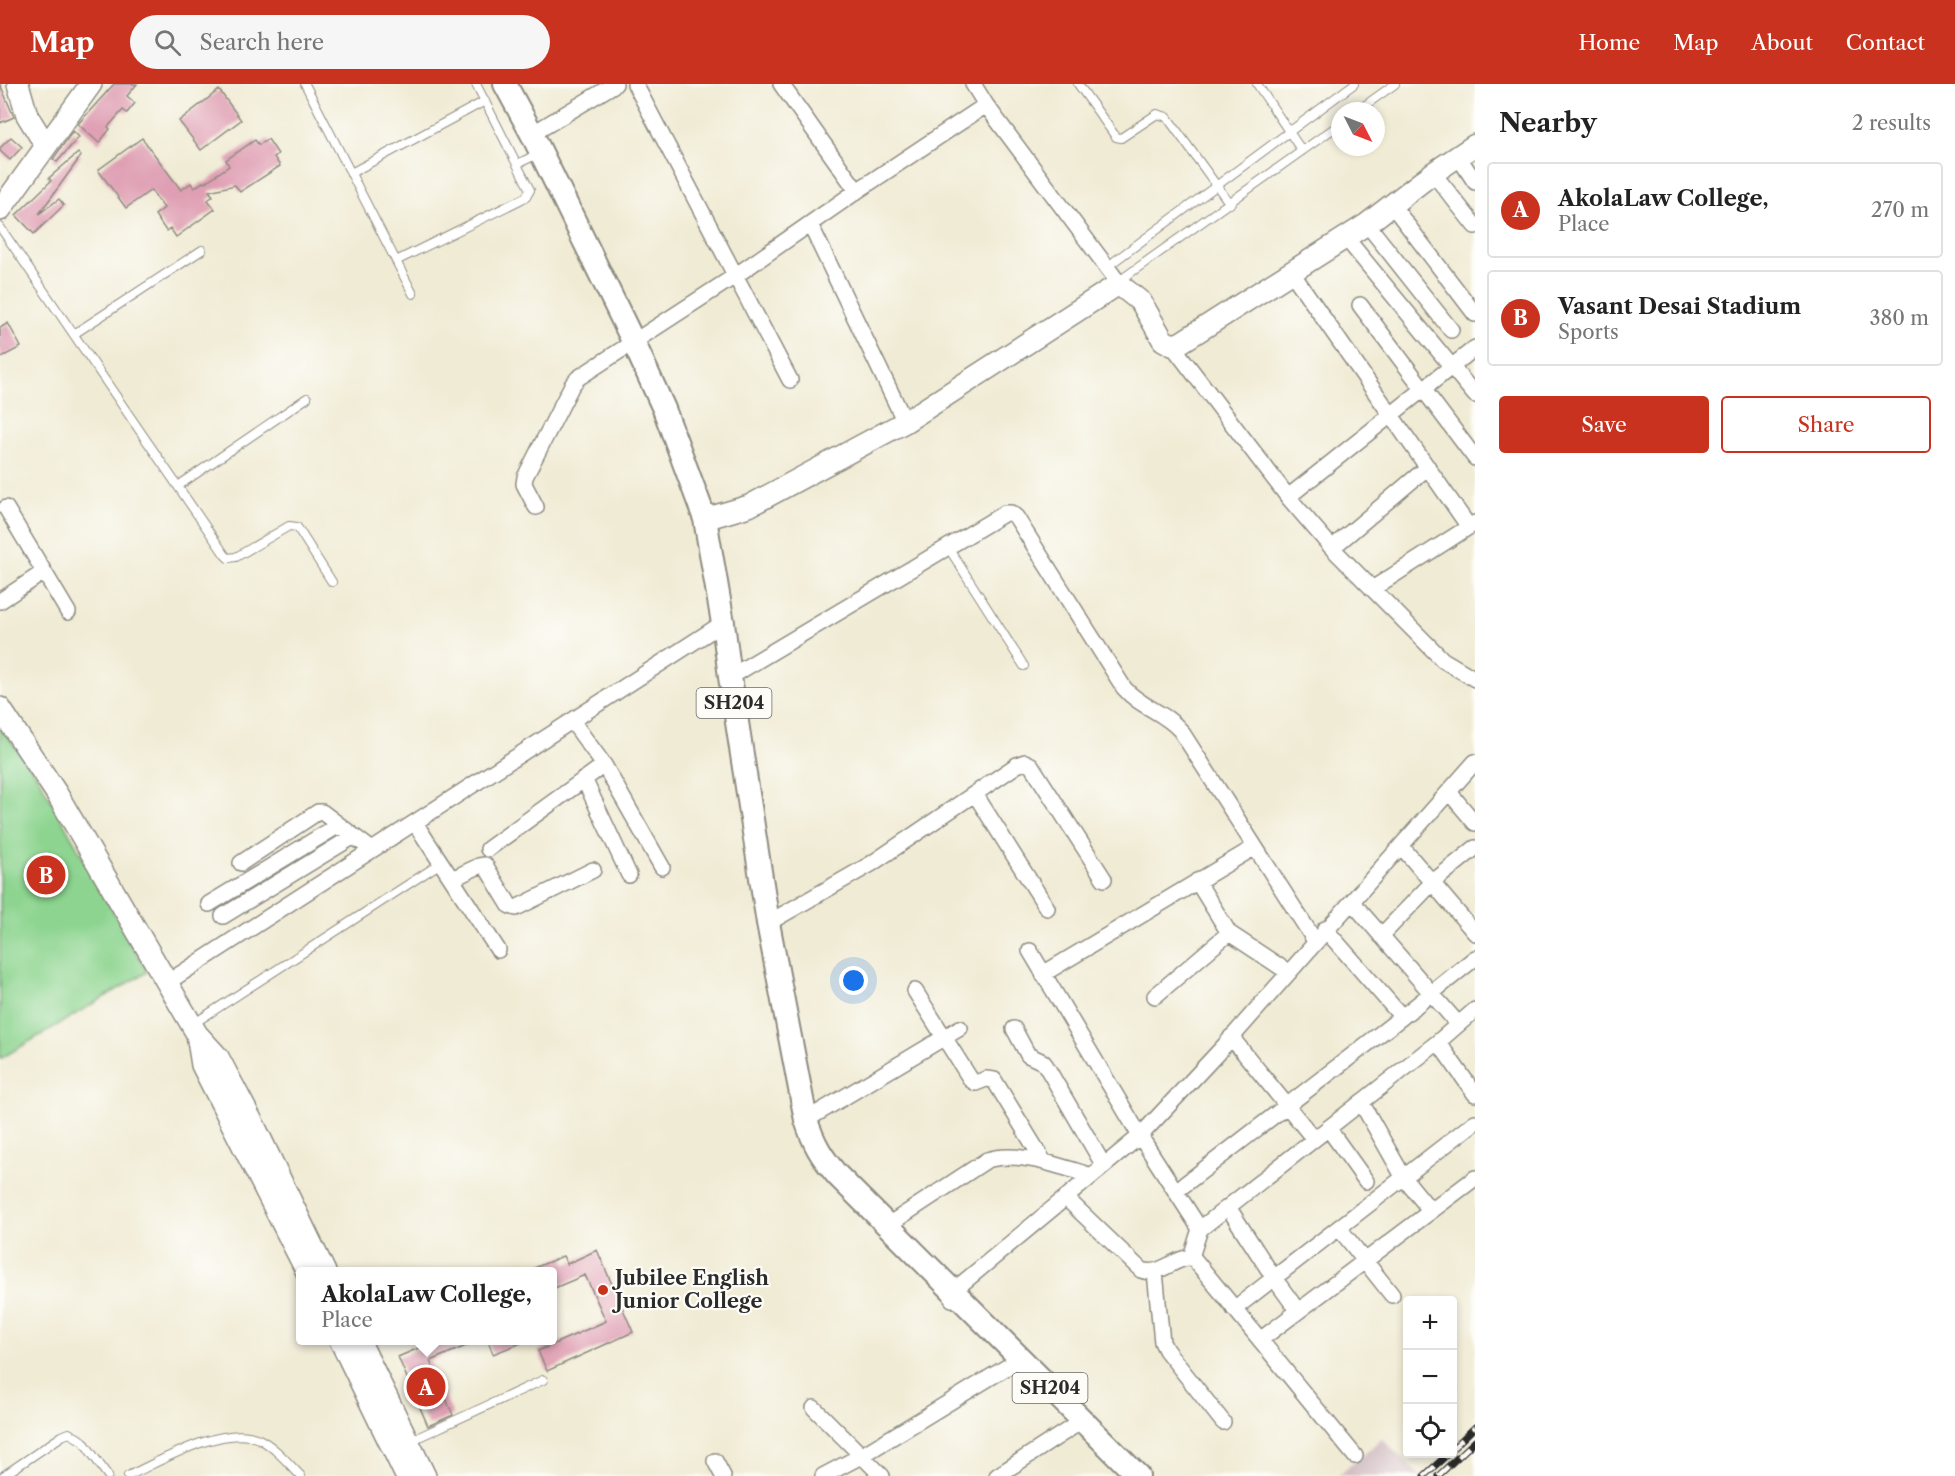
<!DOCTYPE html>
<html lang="en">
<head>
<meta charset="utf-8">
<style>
	body { margin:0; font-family:"Libre Caslon Text",serif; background:#f6f6f6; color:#222 }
	.controls { position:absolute; right:18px; bottom:18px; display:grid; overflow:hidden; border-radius:6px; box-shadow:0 3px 9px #0003 }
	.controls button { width:54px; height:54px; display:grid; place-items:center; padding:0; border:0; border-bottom:2px solid #e0e0e0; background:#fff; color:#222; font:30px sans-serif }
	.compass { position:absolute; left:1331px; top:18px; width:54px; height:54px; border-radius:50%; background:#fff; box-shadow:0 3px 9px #0003; rotate:132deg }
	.you { position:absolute; left:854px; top:897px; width:21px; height:21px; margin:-15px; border:4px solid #fff; border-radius:50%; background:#1a73e8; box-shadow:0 0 0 9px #1a73e833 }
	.badge { display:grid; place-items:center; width:39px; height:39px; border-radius:50%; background:#c8321e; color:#fff; font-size:20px; font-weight:700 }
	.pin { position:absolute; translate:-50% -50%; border:3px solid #fff; box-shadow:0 2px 6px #0006 }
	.popup { position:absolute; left:296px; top:1183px; width:261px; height:78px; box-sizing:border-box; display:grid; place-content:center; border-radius:6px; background:#fff; filter:drop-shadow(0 2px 4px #0005); font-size:20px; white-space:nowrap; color:#767676 }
	.popup b { font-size:22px; color:#222 }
	.popup::after { content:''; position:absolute; left:50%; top:100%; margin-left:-12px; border:12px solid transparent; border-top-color:#fff }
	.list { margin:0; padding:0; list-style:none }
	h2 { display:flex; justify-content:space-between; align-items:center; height:78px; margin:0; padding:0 24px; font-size:26px }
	h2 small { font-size:20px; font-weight:400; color:#767676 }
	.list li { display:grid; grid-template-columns:39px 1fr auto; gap:18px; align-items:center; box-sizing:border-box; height:96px; margin:0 12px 12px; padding:0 12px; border:2px solid #e0e0e0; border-radius:6px }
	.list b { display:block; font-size:22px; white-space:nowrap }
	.list p { margin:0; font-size:20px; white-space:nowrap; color:#767676 }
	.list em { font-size:20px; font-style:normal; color:#767676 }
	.actions { display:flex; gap:12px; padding:18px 24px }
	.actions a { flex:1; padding:14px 0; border:2px solid #c8321e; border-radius:6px; text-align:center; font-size:21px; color:#c8321e }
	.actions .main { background:#c8321e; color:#fff }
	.icon { flex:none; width:33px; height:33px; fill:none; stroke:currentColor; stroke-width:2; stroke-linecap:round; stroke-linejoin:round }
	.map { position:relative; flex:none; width:1475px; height:1392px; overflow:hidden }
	header { display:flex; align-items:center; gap:36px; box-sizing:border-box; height:84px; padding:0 30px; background:#c8321e; color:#fff }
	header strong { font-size:28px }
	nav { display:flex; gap:33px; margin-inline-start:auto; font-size:21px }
	.search { width:420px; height:54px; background:#f6f6f6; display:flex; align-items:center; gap:15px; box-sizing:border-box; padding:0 21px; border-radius:33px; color:#767676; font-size:22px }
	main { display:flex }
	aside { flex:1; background:#fff }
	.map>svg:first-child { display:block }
</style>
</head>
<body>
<header>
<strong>Map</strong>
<div class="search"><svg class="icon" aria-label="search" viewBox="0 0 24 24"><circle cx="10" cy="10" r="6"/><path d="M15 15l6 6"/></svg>Search here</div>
<nav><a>Home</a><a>Map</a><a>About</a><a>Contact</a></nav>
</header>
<main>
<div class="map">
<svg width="1475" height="1392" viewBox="0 0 1475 1392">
	<rect width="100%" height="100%" fill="#fdfcf7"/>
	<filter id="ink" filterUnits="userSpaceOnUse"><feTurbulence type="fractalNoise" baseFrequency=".0167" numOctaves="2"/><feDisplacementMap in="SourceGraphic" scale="12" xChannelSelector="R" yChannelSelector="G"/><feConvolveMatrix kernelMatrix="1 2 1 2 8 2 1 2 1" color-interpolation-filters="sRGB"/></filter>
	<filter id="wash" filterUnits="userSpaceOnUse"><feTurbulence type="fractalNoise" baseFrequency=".008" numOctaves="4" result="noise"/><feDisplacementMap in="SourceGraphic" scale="24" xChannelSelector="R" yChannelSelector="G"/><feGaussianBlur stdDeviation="1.35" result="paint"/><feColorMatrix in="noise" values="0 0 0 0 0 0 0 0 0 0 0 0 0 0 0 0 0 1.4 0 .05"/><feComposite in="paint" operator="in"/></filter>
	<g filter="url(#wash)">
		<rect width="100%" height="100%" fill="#f0ebd4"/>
		<path fill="#d2bec3" d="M1382,1355l38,37h-82z"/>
		<path fill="#8cd48f" stroke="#5c805d" stroke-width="1.5" d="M0,642l38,51 109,195 -147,87z"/>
		<g id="blocks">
			<path fill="#df9eb3" d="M0,0l14,33 -14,6z
				M114,0h23l-10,12 8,7 -8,10 -4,-3 -15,17 2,2 -11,14 -21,-19z
				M219,6l22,30 -40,30 -22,-29z
				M73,47l6,6 -22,25 -4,-3z
				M11,53l11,10 -12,13 -10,-9v-3z
				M142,54l39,52 10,-7 3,5 9,-6 1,1 25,-17 -3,-6 29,-20 4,5 9,-6 10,15 -4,3 6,9 -40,26 -5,-7 -26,6 4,5 -5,4 7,9 -39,28 -6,-9 -4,3 -11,-16 9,-7 -13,-18 -25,18 -28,-38z
				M78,69l3,3 -42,58 20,-15 5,6 -30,29 -18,-19 35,-34 -2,-3z
				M8,239l13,24 -21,11v-30z
				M597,1166l36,82 -86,39 -9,-20 68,-30 -21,-46 -33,14v-17l-25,-1 36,-15 4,8z
				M435,1257h43l-48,20 23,54 -25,11 -30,-69z
				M488,1257h38l-33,13z"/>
		</g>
	</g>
	<g filter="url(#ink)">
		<use href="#blocks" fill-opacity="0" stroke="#8e8b80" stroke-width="1.5"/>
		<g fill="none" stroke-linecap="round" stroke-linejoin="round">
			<g stroke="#8e8b80" stroke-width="10">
				<path id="lane" d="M305,0l108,210
					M1078,0l38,53 5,1 36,-24 10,3 63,87
					M1257,0l45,67
					M1357,27l38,-27
					M517,80l23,-11
					M351,89l134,-72
					M0,143l225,328 3,3 8,-1 53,-31 8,1 2,3 33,52
					M396,177l130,-64 4,-7 -54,-106
					M1108,182l246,-182
					M1119,197l221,-157
					M74,250l128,-84
					M178,402l129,-88
					M948,463l76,119
					M193,940l248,-161
					M408,1358l135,-62
					M3,1392l59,-40 7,-3 14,8 25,35
					M128,1392c33,-15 96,-53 131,-37 16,8 29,24 42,37"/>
			</g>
			<g stroke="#8e8b80" stroke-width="18">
				<path id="street" d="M635,0l155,296
					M781,0l76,107 129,-86
					M973,0l13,21 135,181
					M532,50l83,-50
					M1458,72l17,26
					M1433,89l42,53
					M1392,121l83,109
					M810,140l95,198
					M1367,140l84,106
					M1346,154l129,157
					M1292,189l177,254
					M1360,221l115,153
					M1172,261l116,152 44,51 111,112 32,19
					M1288,413l187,-149
					M536,423l-12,-23 1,-7 47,-92 6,-7 157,-102 122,-85
					M6,424l62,104
					M1332,464l96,-81
					M1372,505l103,-66
					M0,517l44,-29
					M730,593l275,-164h6l5,4 108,171c16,19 41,24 57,43l134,210
					M572,637l32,44 58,102
					M584,695l45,96
					M1449,708l26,31
					M975,710l72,114
					M415,739l83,127
					M1401,762l74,87
					M488,765l116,-84
					M241,779l77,-51h4l50,38
					M452,795l27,-13 6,-1 25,41 6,2 77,-38
					M1197,797l32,52 59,39
					M1352,818l106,122
					M209,820l130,-79
					M223,832l131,-80
					M768,839l103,-59 146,-99 8,-3 6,3 73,114
					M1325,845l77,88
					M1381,852l52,-54 42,-34
					M1030,867l110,185 60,93 238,-187 37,-32
					M1043,890l212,-127
					M168,898l555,-359
					M915,907l56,89 5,3 10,-4 8,1 50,82
					M1155,912l74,-63
					M1014,945l14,26 15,7 3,4 58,100
					M1231,953l83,102
					M1438,958l37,52
					M1361,1018l43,76 27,33
					M806,1036l154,-92
					M1328,1044l38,53
					M1176,1107l226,-174 73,-59
					M1066,1114l75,72c21,8 36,-17 53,-11l161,197
					M1228,1123l46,71 24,33
					M888,1141l99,-65c31,-10 75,7 105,16
					M1339,1144l53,67
					M1191,1173l9,-28
					M1155,1188l7,70 4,8 57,72
					M952,1215l1,-8 187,-155 85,-91 250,-283
					M1234,1225l241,-187
					M1260,1256l215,-162
					M814,1324l68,68
					M715,1377l8,15
					M823,1392l38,-20 151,-92
					M997,1392l77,-50"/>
			</g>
			<g stroke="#8e8b80" stroke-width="24">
				<path id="secondary" d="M18,0l9,31 19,31
					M0,126l91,-126
					M705,435l44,-13 156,-84 209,-135 7,-1 20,16 22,38 9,5 8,-2 187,-119 66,-51 42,-28
					M0,624l57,86 140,240 21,23 37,70 70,145
					M197,950l5,31 105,207
					M340,1256l66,136
					M359,1256l66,136"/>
			</g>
			<g stroke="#8e8b80" stroke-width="26">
				<path id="primary" d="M505,0l27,50 102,209 30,66 41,110 18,104 7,54 38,246 38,197c8,24 15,36 31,55l301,301"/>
			</g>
			<use href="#lane" stroke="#fff" stroke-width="8"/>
			<use href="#street" stroke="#fff" stroke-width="15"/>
			<use href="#secondary" stroke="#fff" stroke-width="21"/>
			<use href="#primary" stroke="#fff" stroke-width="22"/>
			<g stroke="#2b2b2b" stroke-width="7">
				<path id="rail" d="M1452,1365l23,-22
					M1424,1392l24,-22
					M1438,1392l37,-35"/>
			</g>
			<use href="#rail" stroke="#fdfcf7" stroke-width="4.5" stroke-dasharray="14" stroke-linecap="butt"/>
		</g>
	</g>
	<circle fill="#c8321e" stroke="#fdfcf7" stroke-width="2" cx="603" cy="1206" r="6"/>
	<g text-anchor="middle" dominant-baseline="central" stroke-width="4.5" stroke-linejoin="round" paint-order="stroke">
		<g fill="#fdfcf7" stroke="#6a6a68" stroke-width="1.5">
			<rect x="696.5" y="604" width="75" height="30" rx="4.5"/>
			<rect x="1012.5" y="1289" width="75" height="30" rx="4.5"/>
		</g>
		<g font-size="18" font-weight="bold" fill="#2b2b2b">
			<text x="734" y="619">SH204</text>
			<text x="1050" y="1304">SH204</text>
		</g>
		<g font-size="20" font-weight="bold" fill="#2b2b2b" stroke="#fdfcf7" text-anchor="start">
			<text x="615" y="1194">Jubilee English<tspan x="615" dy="23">Junior College</tspan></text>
		</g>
	</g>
</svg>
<div class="controls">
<button>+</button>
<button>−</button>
<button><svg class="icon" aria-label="locate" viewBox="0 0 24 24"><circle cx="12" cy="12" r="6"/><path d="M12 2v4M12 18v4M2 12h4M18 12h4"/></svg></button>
</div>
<svg class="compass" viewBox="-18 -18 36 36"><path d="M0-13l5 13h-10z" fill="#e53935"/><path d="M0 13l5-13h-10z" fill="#767676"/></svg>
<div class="you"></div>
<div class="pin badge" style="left:426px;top:1303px">A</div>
<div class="popup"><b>AkolaLaw College,</b>Place</div>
<div class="pin badge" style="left:46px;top:791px">B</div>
</div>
<aside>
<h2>Nearby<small>2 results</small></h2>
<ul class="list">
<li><span class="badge">A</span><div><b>AkolaLaw College,</b><p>Place</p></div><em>270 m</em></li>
<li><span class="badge">B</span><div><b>Vasant Desai Stadium</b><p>Sports</p></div><em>380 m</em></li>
</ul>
<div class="actions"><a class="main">Save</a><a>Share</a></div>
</aside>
</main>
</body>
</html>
